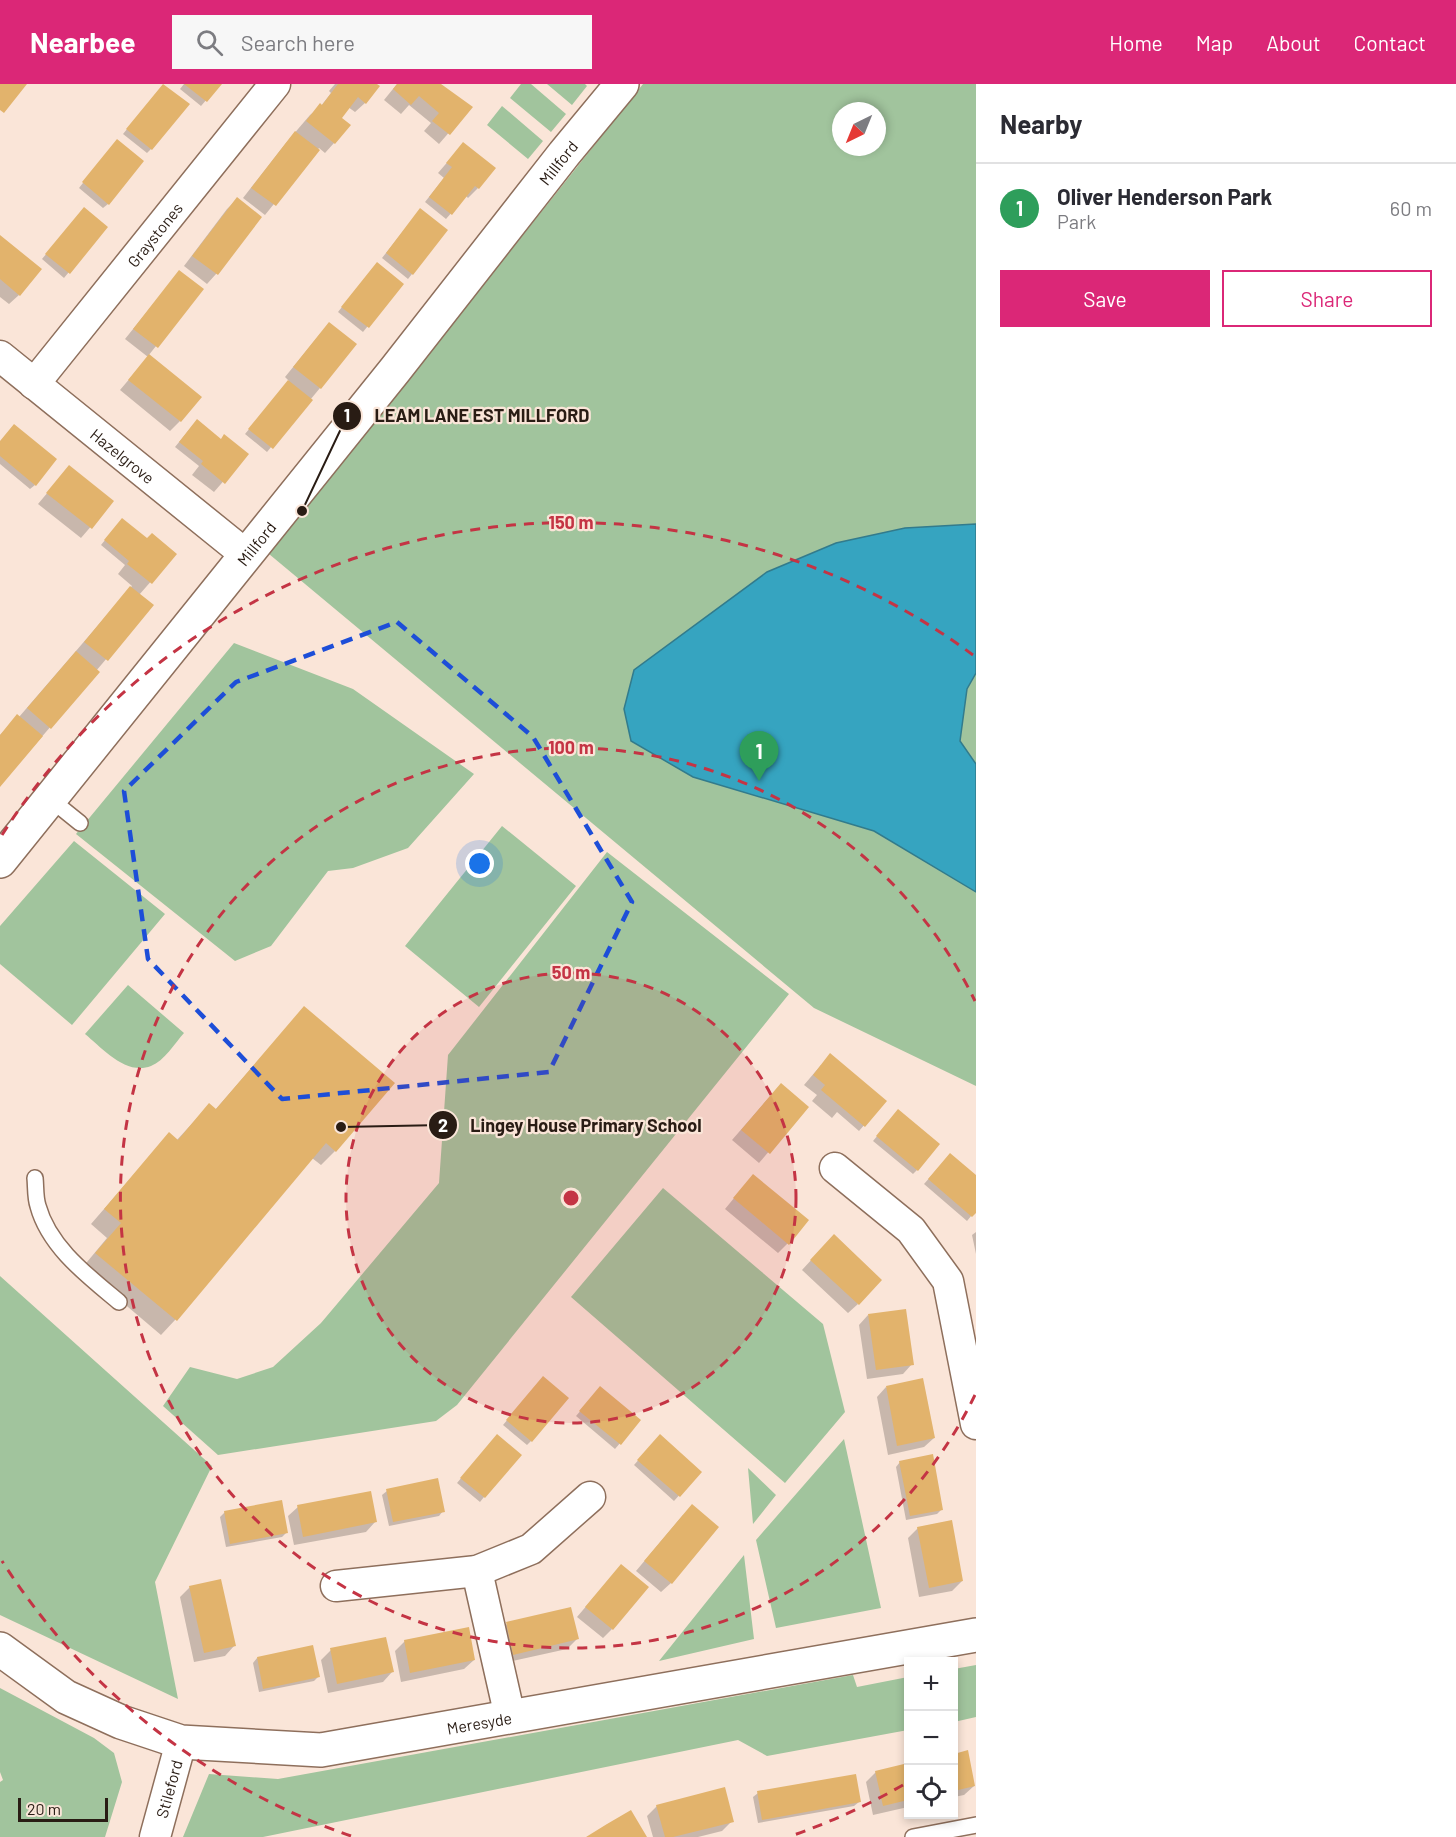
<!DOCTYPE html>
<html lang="en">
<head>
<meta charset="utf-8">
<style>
	body { margin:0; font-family:Barlow,sans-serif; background:#f7f7f7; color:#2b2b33 }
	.controls { position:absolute; right:18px; bottom:18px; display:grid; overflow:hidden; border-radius:0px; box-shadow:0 3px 9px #0003 }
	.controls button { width:54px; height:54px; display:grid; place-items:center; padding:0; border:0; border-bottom:2px solid #e1e1e2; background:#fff; color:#2b2b33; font:30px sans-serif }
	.compass { position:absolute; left:832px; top:18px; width:54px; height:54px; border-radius:50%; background:#fff; box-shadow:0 3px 9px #0003; rotate:223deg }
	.scale { position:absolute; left:18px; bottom:15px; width:90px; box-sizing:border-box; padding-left:6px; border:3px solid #291c14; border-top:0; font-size:16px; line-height:21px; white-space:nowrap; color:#291c14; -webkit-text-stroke:4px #fae5d8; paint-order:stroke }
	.you { position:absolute; left:480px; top:780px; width:21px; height:21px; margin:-15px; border:4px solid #fff; border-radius:50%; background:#1a73e8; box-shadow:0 0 0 9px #1a73e833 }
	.badge { display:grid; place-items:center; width:39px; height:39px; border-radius:50%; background:#db2777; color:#fff; font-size:20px; font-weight:700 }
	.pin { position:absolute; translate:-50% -50px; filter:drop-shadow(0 2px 3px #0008) }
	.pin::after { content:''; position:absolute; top:32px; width:21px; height:18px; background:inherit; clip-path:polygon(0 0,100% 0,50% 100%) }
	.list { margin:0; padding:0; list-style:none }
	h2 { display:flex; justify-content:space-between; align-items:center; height:78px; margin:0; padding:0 24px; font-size:26px }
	h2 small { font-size:20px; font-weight:400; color:#7c7c81 }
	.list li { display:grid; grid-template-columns:39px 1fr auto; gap:18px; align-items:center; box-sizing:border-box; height:90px; padding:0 24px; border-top:2px solid #e1e1e2 }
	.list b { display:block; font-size:22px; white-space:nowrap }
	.list p { margin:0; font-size:20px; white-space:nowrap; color:#7c7c81 }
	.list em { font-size:20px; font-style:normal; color:#7c7c81 }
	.actions { display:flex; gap:12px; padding:18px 24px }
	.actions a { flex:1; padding:14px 0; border:2px solid #db2777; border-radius:0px; text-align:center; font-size:21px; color:#db2777 }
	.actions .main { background:#db2777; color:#fff }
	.icon { flex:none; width:33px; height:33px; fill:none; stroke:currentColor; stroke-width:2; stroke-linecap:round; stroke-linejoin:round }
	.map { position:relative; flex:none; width:976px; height:1753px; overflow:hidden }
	header { display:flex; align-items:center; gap:36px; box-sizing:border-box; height:84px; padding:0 30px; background:#db2777; color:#fff }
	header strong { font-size:28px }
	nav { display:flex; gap:33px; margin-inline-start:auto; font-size:21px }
	.search { width:420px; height:54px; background:#f7f7f7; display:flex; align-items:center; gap:15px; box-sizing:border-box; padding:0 21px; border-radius:0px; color:#7c7c81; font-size:22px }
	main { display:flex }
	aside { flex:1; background:#fff }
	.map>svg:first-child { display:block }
</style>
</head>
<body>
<header>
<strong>Nearbee</strong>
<div class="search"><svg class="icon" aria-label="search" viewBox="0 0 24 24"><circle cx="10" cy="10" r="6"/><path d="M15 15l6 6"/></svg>Search here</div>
<nav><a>Home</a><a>Map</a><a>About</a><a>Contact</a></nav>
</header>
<main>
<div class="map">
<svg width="976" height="1753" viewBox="0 0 976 1753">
	<rect width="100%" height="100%" fill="#fae5d8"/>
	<path fill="#a1c49d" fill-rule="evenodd" d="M521,0h10l35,30 -15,18 -41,-34z
		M547,0h38l2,2 -15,19z
		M643,0h333v1002l-162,-78 -545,-454zM841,27h36v36h-36z
		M502,22l41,35 -15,18 -41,-34z
		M234,559l119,46 121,85 -66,74 -55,20 -25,3 -57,75 -36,15 -159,-127z
		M502,742l74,60 -97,121 -74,-61z
		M74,757l91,73 -93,111 -72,-61v-38z
		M607,768l182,142 -332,411 -21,16 -218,34 -55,-49 27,-39 47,12 36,-12 48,-44 118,-140 9,-128z
		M128,901l56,48c-9,10 -20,28 -33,33 -25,10 -49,-18 -66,-32z
		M663,1104l160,136 22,88 -60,71 -214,-186z
		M0,1192l212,190 -57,116 23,117 -178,-84z
		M844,1355l37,169 -105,20 -20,-88z
		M748,1384l28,27 -23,29z
		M744,1471l10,84 -95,22z
		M976,1581v52l-22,5v-53z
		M853,1591l4,12 51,-10v53l-141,26 -29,-16 -475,97h-80l26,-63 69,5z
		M0,1604l94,50 20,15 8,29 -17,55h-105v-55l3,-2 -3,-8z"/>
	<path fill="#36a4c0" stroke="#327b8c" stroke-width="1.5" d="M976,440v149l-9,16 -7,52 16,23v128l-102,-61 -181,-54 -62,-36 -7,-32 10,-39 133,-98 69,-29 69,-15z"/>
	<path fill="#0003" d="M184,0h36l-19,22 -21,-17z
		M335,0h39l-9,19 -10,9 -7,-5 -9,11 -5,25 -9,10 -6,-5 -54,67 -22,-17 43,-55 24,-28 11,-9 10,-13 -2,-2z
		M397,0h42l32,23 -32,37 -15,-13 7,-8 -22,-18 -8,9 -17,-14z
		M159,6l-8,59 -4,4 -24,-19z
		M463,60l15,44 -10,10 -2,-2 -20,23 -21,-17 19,-24 -6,-5z
		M113,61l-5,59 -5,4 -24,-20z
		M237,115l23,18 -44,57 -9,10 -23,-18 43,-57z
		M80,129l26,14 -42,51 -22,-19z
		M416,131l-4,59 -4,5 -26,-21z
		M0,153l19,58 -10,9 -9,-7z
		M373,184l29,16 -39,48 -25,-20z
		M179,188l23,17 -54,67 32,65 -10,10 -50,-41 28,-33 -23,-18z
		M320,250v54l-53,64 -22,-18 44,-53 -4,-4z
		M193,341l54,29 -33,38 -22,-17 7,-9 -24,-19z
		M0,358l35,43 -5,4 -30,-25z
		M69,383l43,35 -31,36 -43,-34z
		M118,440l57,30 -36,41 13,10 -56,66 2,1 -98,113v-50l19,-18 113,-131 -14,-12 7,-9 -24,-20z
		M304,924l31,143 -14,14 -9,-7 -137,162 -14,15 -79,-67 25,-30 -16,-14 78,-90 7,7 33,-36 6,5z
		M821,981l64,36 -26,30 -22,-19 -5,6 -20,-17 5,-6 -13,-10z
		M772,1010l35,13 -48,56 -27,-23z
		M894,1032l23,54 -4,4 -40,-33z
		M946,1075l30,18v33l-9,11 -43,-37z
		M744,1102l44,57 -10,10 -53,-44z
		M976,1148v22l-4,-19z
		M824,1162l34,58 -10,9 -46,-43z
		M868,1231l44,49 -9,10 -36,5 -8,-54z
		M539,1299l-8,58 -4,4 -24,-20z
		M886,1303l48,51 -10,9 -36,8 -11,-58z
		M596,1309l43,28 -24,28 -39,-33z
		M492,1357l-8,56 -4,5 -23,-19z
		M655,1357l45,31 -26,29 -40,-36z
		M900,1378l42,47 -5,5 -31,6 -10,-53z
		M387,1407l56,20 -4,5 -50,10 -7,-31z
		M298,1423l77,15 -9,10 -72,13 -6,-29z
		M225,1428l62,20 -5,5 -56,10 -6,-30z
		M683,1431l-12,68 -10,9 -25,-21z
		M918,1444l44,53 -10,10 -33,6 -11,-59z
		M190,1503l44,59 -9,10 -31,6 -14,-65z
		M594,1513l18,32 -9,9 -26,-21z
		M507,1540l70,15 -10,10 -63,14 -7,-30z
		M405,1557l69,19 -10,9 -63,13 -6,-31z
		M331,1566l61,22 -9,10 -55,11 -7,-33z
		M257,1574l61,19 -4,4 -55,11 -6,-29z
		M967,1668l7,34 -10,9 -10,2v-42z
		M908,1681v42l-35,8 -7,-33 10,-10z
		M758,1709l101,9 -5,4 -96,17 -5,-26z
		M657,1722l75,15 -10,10 -24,6h-45l-6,-21z"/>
	<path fill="#e2b36c" d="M0,0h27l-23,29 -4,-3z
		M163,0l27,20 -38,46 -26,-21z
		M184,0h38l-15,18z
		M338,0h39l3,2 -14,18 -8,-7 -16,21 9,7 -16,19 -29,-23 14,-18 2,2z
		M397,0h44l32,23 -23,28 -18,-14 7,-8 -20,-17 -8,9 -18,-16z
		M295,47l25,19 -44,56 -25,-18z
		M117,55l27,22 -35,44 -27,-23z
		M463,58l33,26 -17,21 -4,-3 -23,29 -23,-18 23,-30 -6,-4z
		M237,113l25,20 -44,58 -26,-19z
		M84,123l24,20 -38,47 -25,-20z
		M420,124l28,22 -35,45 -27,-22z
		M0,151l42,34 -22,27 -20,-17z
		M377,178l27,22 -35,44 -28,-21z
		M179,186l25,19 -46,59 -25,-19z
		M329,238l28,22 -36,45 -28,-22z
		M149,270l53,43 -21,25 -53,-42z
		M288,296l25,20 -40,49 -25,-20z
		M197,335l24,20 3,-5 25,20 -24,30 -24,-20 2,-3 -24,-19z
		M14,340l43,35 -21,27 -36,-30v-15z
		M69,381l45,36 -22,28 -46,-36z
		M122,434l25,20 5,-5 25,21 -25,30 -25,-20 2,-3 -25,-21z
		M130,502l24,19 -46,56 -24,-19z
		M76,567l24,21 -49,57 -24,-21z
		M17,630l26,22 -43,51v-52z
		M304,922l91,77 -59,69 -10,-9 -149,178 -82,-68 26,-30 -17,-14 65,-77 9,8 31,-37 7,6z
		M830,969l57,48 -22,26 -44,-37 4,-5 -12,-10z
		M781,999l28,24 -39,47 -29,-24z
		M898,1025l42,35 -22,27 -42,-35z
		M950,1069l26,22v38l-4,4 -44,-38z
		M753,1090l56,46 -20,25 -56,-47z
		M834,1150l48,46 -23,25 -49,-45z
		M906,1225l8,56 -38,5 -8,-56z
		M543,1292l26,22 -37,44 -26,-22z
		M923,1294l12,60 -38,8 -11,-60z
		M600,1302l41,34 -20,25 -42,-34z
		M497,1350l25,21 -37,43 -25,-20z
		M660,1350l42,38 -22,25 -43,-37z
		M933,1370l10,56 -33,6 -11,-55z
		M438,1394l7,34 -52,10 -7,-33z
		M371,1407l6,31 -74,15 -6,-32z
		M282,1416l6,33 -58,11 -6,-33z
		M692,1420l27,23 -47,57 -28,-23z
		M952,1436l11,61 -34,7 -12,-61z
		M621,1480l28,23 -36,43 -28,-23z
		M221,1495l15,67 -32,7 -15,-67z
		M571,1523l8,32 -66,16 -7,-33z
		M469,1543l6,33 -65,13 -6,-33z
		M386,1553l8,35 -57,12 -7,-36z
		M313,1561l7,32 -57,12 -6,-32z
		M968,1666l7,36 -21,5v-37z
		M908,1679v37l-25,6 -8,-35z
		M856,1690l5,28 -99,18 -5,-29z
		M725,1703l9,35 -61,15h-8l-9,-32z
		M631,1726l16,27h-61l21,-13z"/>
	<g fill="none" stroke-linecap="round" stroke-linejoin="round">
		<g stroke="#8e6f5c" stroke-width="18">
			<path id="lane" d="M49,714l31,25
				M35,1094c1,9 0,19 3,28 11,41 50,70 81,96
				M913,1753l63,-12"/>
		</g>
		<g stroke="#8e6f5c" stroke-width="33">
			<g id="street">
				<path id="s1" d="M0,272l245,198"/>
				<path id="s2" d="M34,300l241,-300"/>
				<path d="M835,1084l76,62 37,51 28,143"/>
				<path d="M477,1487l33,146"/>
				<path d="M336,1502l141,-15 54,-22 59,-52"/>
				<path id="s3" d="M155,1753l26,-95"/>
			</g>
		</g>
		<g stroke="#8e6f5c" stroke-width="36">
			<g id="secondary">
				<path id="s4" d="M0,777l395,-491 169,-216 58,-70"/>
				<path id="s5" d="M0,1565l66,48 55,25 60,20 140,8 655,-115"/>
			</g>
		</g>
		<use href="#lane" stroke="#fff" stroke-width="15"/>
		<use href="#street" stroke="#fff" stroke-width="30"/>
		<use href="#secondary" stroke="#fff" stroke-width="33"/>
	</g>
	<path fill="none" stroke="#1d4ed8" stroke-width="4.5" stroke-dasharray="12 8" stroke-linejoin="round" d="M397,538l136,115 99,165 -83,170 -267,27 -134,-140 -24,-168 112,-109z"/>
	<circle cx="571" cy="1114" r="225" fill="#c43444" fill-opacity=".12"/>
	<g fill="none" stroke="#c43444" stroke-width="3" stroke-dasharray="10 8">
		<circle cx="571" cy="1114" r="225"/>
		<path d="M975 1311A450 450 0 1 1 975 917"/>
		<path d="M903 1701A675 675 0 0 1 791 1752M351 1752A675 675 0 0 1 2 1477M2 751A675 675 0 0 1 973 571"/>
	</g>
	<g text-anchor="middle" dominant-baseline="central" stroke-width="4.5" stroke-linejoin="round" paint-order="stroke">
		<g font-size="16" fill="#291c14" stroke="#fae5d8">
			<text stroke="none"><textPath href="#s4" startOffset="894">Millford</textPath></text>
			<text stroke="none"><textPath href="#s2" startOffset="192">Graystones</textPath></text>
			<text stroke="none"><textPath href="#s1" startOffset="158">Hazelgrove</textPath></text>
			<text stroke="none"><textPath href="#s4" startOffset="408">Millford</textPath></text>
			<text stroke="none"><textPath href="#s5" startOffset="506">Meresyde</textPath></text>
			<text stroke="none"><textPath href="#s3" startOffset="50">Stileford</textPath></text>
		</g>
	</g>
	<circle cx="571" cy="1114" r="9" fill="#c43444" stroke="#fae5d8" stroke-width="3"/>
	<g font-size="18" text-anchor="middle" font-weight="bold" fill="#c43444" stroke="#fae5d8" stroke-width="4.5" stroke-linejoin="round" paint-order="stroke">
		<text x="571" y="445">150 m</text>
		<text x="571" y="670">100 m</text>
		<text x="571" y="895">50 m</text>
	</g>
	<path fill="none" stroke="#291c14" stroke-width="2" d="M302 427L347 332M341 1043L443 1041"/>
	<g fill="#291c14" stroke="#fae5d8" stroke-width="2">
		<circle cx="302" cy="427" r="6"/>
		<circle cx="341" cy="1043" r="6"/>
		<circle cx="347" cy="332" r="15"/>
		<circle cx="443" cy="1041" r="15"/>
	</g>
	<g font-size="18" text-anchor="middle" font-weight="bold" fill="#fff">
		<text x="347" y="338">1</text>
		<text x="443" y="1048">2</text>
	</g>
	<g font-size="18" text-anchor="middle" font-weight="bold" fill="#291c14" stroke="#fae5d8" stroke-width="4.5" stroke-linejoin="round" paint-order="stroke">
		<text x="482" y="338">LEAM LANE EST MILLFORD</text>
		<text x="586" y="1048">Lingey House Primary School</text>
	</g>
</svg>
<div class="controls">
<button>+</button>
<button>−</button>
<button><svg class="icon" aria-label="locate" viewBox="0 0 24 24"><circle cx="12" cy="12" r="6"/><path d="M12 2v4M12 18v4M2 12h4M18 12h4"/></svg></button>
</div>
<svg class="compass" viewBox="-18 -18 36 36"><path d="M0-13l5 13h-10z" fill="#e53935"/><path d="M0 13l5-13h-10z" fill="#7c7c81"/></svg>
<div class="scale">20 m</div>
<div class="you"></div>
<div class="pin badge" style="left:759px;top:697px;background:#2e9e5b">1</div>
</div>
<aside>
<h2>Nearby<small></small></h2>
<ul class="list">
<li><span class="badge" style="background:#2e9e5b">1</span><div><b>Oliver Henderson Park</b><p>Park</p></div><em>60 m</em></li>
</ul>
<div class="actions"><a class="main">Save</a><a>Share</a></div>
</aside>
</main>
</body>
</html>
